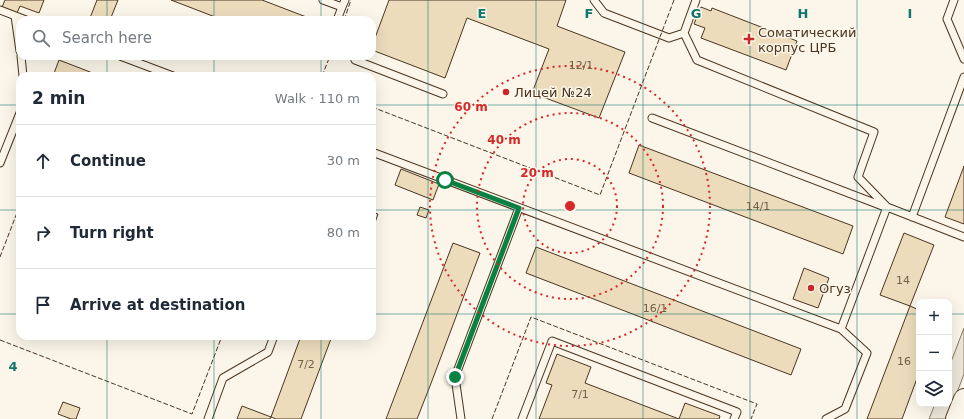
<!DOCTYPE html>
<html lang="en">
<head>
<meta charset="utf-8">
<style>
	body { margin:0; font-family:"DejaVu Sans",sans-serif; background:#f6f6f7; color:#1f2937 }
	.controls { position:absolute; right:12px; bottom:12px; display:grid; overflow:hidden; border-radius:8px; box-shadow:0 4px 16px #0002 }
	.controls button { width:36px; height:36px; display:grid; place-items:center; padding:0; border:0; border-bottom:1px solid #e0e1e3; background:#fff; color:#1f2937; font:20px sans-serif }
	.stop { position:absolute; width:12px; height:12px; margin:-9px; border:3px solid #0b8043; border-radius:50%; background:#fff }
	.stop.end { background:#0b8043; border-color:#fff; box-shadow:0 1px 4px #0008 }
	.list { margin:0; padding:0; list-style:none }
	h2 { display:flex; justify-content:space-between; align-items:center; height:52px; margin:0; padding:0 16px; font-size:17px }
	h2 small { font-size:13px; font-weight:400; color:#747a83 }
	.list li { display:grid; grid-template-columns:26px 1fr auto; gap:12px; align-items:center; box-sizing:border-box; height:72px; padding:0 16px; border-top:1px solid #e0e1e3 }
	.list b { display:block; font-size:15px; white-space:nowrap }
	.list em { font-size:13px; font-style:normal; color:#747a83 }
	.icon { flex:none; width:22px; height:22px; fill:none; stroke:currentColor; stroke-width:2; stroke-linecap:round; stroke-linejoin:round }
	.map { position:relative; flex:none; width:964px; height:419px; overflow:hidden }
	.search { position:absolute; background:#fff; box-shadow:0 4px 16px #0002; left:16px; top:16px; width:360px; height:44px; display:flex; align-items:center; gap:10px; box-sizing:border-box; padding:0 14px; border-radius:12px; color:#747a83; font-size:15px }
	.panel { position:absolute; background:#fff; box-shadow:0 4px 16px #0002; left:16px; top:72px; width:360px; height:268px; border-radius:12px }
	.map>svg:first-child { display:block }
</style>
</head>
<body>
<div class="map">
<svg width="964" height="419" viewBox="0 0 964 419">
	<rect width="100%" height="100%" fill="#fbf6e9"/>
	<path fill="#ede6d9" stroke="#887966" d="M964,328v46l-17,45h-18l6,-15h14v-37z"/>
	<path fill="#ecdcbc" stroke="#4a3520" d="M5,0h39l-5,13 -19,-7 -3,7 -15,-6z
		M97,0h21l-8,20h-14l-6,-2z
		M171,0h91l47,18 -1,2h-85z
		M389,0h177l-9,26 68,26 -26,66 -67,-25 17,-44 -82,-31 -22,60 -73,-28v-4z
		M701,7l10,4 1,-3 85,33 -11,29 -85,-32 4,-10 -11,-4z
		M59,60l26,10 15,6h-47z
		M639,145l214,81 -10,28 -214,-81z
		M964,166v58l-19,-7z
		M401,169l38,15 -6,16 -38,-15z
		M420,207l9,3 -3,8 -9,-3z
		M372,212l6,2 -6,17z
		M904,233l30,12 -24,61 -30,-11z
		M453,243l27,10 -50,133 -13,33h-31z
		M536,247l265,102 -10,26 -265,-102z
		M804,268l25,10 -11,30 -25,-9z
		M910,306l9,4v63l-17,46h-35z
		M301,336h31l-31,83h-25l-5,-2z
		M557,354l34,13 -6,16 94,36 6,-16 35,13 -1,3h-180l13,-34 -6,-2z
		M63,402l17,6 -4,11h-5l-13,-5z
		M242,406l29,11 -1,2h-33z"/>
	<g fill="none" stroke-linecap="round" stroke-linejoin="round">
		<g stroke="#4a3520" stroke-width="9">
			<path id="lane" d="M323,0l19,7 3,-7
				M594,0l10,13 65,25 15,-5
				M696,0l-12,33 13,27 177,72 -16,45 29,30
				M954,0l-7,19 17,40
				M0,10l26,10
				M15,16l5,35
				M337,20l5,-13
				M21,56l2,20
				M120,56l53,20
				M357,56l-2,4 88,34
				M652,118l233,89
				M372,152l469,177 46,-122 77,30
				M0,163l20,-50
				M912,217l52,-140
				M208,419l15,-41 45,-26 6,-16
				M461,419l-6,-42 64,-169
				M522,419l30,-78 185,71 -3,7
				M826,419l19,-10 22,-56 -26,-24"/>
		</g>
		<g stroke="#4a3520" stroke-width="22">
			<path id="secondary" d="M956,419l8,-20"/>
		</g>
		<use href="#lane" stroke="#fbf6e9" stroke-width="7"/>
		<use href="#secondary" stroke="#fbf6e9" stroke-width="20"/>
		<path stroke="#4a3520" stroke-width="1" stroke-dasharray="5 2" stroke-linecap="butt" d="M344,20l7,-20
			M322,76l8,-20
			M372,107l228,88 74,-195
			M0,257l20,-52
			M0,340l192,74 30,-78
			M492,419l39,-102 226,87 -6,15"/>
	</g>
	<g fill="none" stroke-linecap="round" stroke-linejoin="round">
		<path stroke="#0b8043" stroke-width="5" d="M445,180l74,28 -64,169"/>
	</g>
	<path fill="none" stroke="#0f766e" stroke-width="1" stroke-opacity="0.55" d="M107,0v20M214,0v20M321,0v20M428,0v419M536,0v419M643,0v419M750,0v419M857,0v419M107,56v20M214,56v20M321,56v20M0,105h20M372,105h592M0,210h20M372,210h592M0,314h20M372,314h547M949,314h15M107,336v83M214,336v83M321,336v83"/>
	<g fill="none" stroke="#d62828" stroke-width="2" stroke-dasharray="2 4">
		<circle cx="570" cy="206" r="47"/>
		<circle cx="570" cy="206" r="93"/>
		<circle cx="570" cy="206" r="140"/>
	</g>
	<g fill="#c62828" stroke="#fbf6e9" stroke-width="1.5">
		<path d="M747 33h4v4h4v4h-4v4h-4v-4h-4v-4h4z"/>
		<circle cx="506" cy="92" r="4"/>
		<circle cx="811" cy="288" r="4"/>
	</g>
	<g text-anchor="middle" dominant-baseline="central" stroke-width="3" stroke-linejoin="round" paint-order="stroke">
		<g font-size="11" fill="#725f47">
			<text x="581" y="65">12/1</text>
			<text x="758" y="206">14/1</text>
			<text x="903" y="280">14</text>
			<text x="655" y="308">16/1</text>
			<text x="904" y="361">16</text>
			<text x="306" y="364">7/2</text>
			<text x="580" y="394">7/1</text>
		</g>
		<g font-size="13" fill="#4a3520" stroke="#fbf6e9" text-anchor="start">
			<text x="758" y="32">Соматический<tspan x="758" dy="15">корпус ЦРБ</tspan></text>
			<text x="514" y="92">Лицей №24</text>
			<text x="819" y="288">Огуз</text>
		</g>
	</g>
	<g font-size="13" text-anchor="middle" font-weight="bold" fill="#0f766e" stroke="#fbf6e9" stroke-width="3" stroke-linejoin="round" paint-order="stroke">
		<text x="482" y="18">E</text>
		<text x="589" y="18">F</text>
		<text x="696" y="18">G</text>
		<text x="803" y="18">H</text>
		<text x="910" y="18">I</text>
		<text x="13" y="371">4</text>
	</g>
	<circle cx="570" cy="206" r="6" fill="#d62828" stroke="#fbf6e9" stroke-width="2"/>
	<g font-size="12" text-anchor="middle" font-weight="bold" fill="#d62828" stroke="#fbf6e9" stroke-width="3" stroke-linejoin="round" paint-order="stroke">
		<text x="471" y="111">60 m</text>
		<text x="504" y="144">40 m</text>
		<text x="537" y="177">20 m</text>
	</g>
</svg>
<div class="controls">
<button>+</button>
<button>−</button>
<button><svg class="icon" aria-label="layers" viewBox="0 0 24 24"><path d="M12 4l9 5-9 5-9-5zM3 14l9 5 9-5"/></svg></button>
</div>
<div class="stop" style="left:445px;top:180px"></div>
<div class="stop end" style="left:455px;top:377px"></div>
<div class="search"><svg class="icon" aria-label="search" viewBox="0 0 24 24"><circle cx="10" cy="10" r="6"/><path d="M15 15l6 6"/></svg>Search here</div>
<section class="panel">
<h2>2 min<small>Walk · 110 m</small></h2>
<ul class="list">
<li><svg class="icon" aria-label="ahead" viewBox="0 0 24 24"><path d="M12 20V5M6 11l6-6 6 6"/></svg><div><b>Continue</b></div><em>30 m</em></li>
<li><svg class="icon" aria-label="right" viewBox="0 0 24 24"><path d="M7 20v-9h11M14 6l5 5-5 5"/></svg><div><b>Turn right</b></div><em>80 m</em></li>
<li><svg class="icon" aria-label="arrive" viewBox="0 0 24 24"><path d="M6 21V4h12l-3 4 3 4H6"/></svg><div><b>Arrive at destination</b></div></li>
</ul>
</section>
</div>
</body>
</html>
